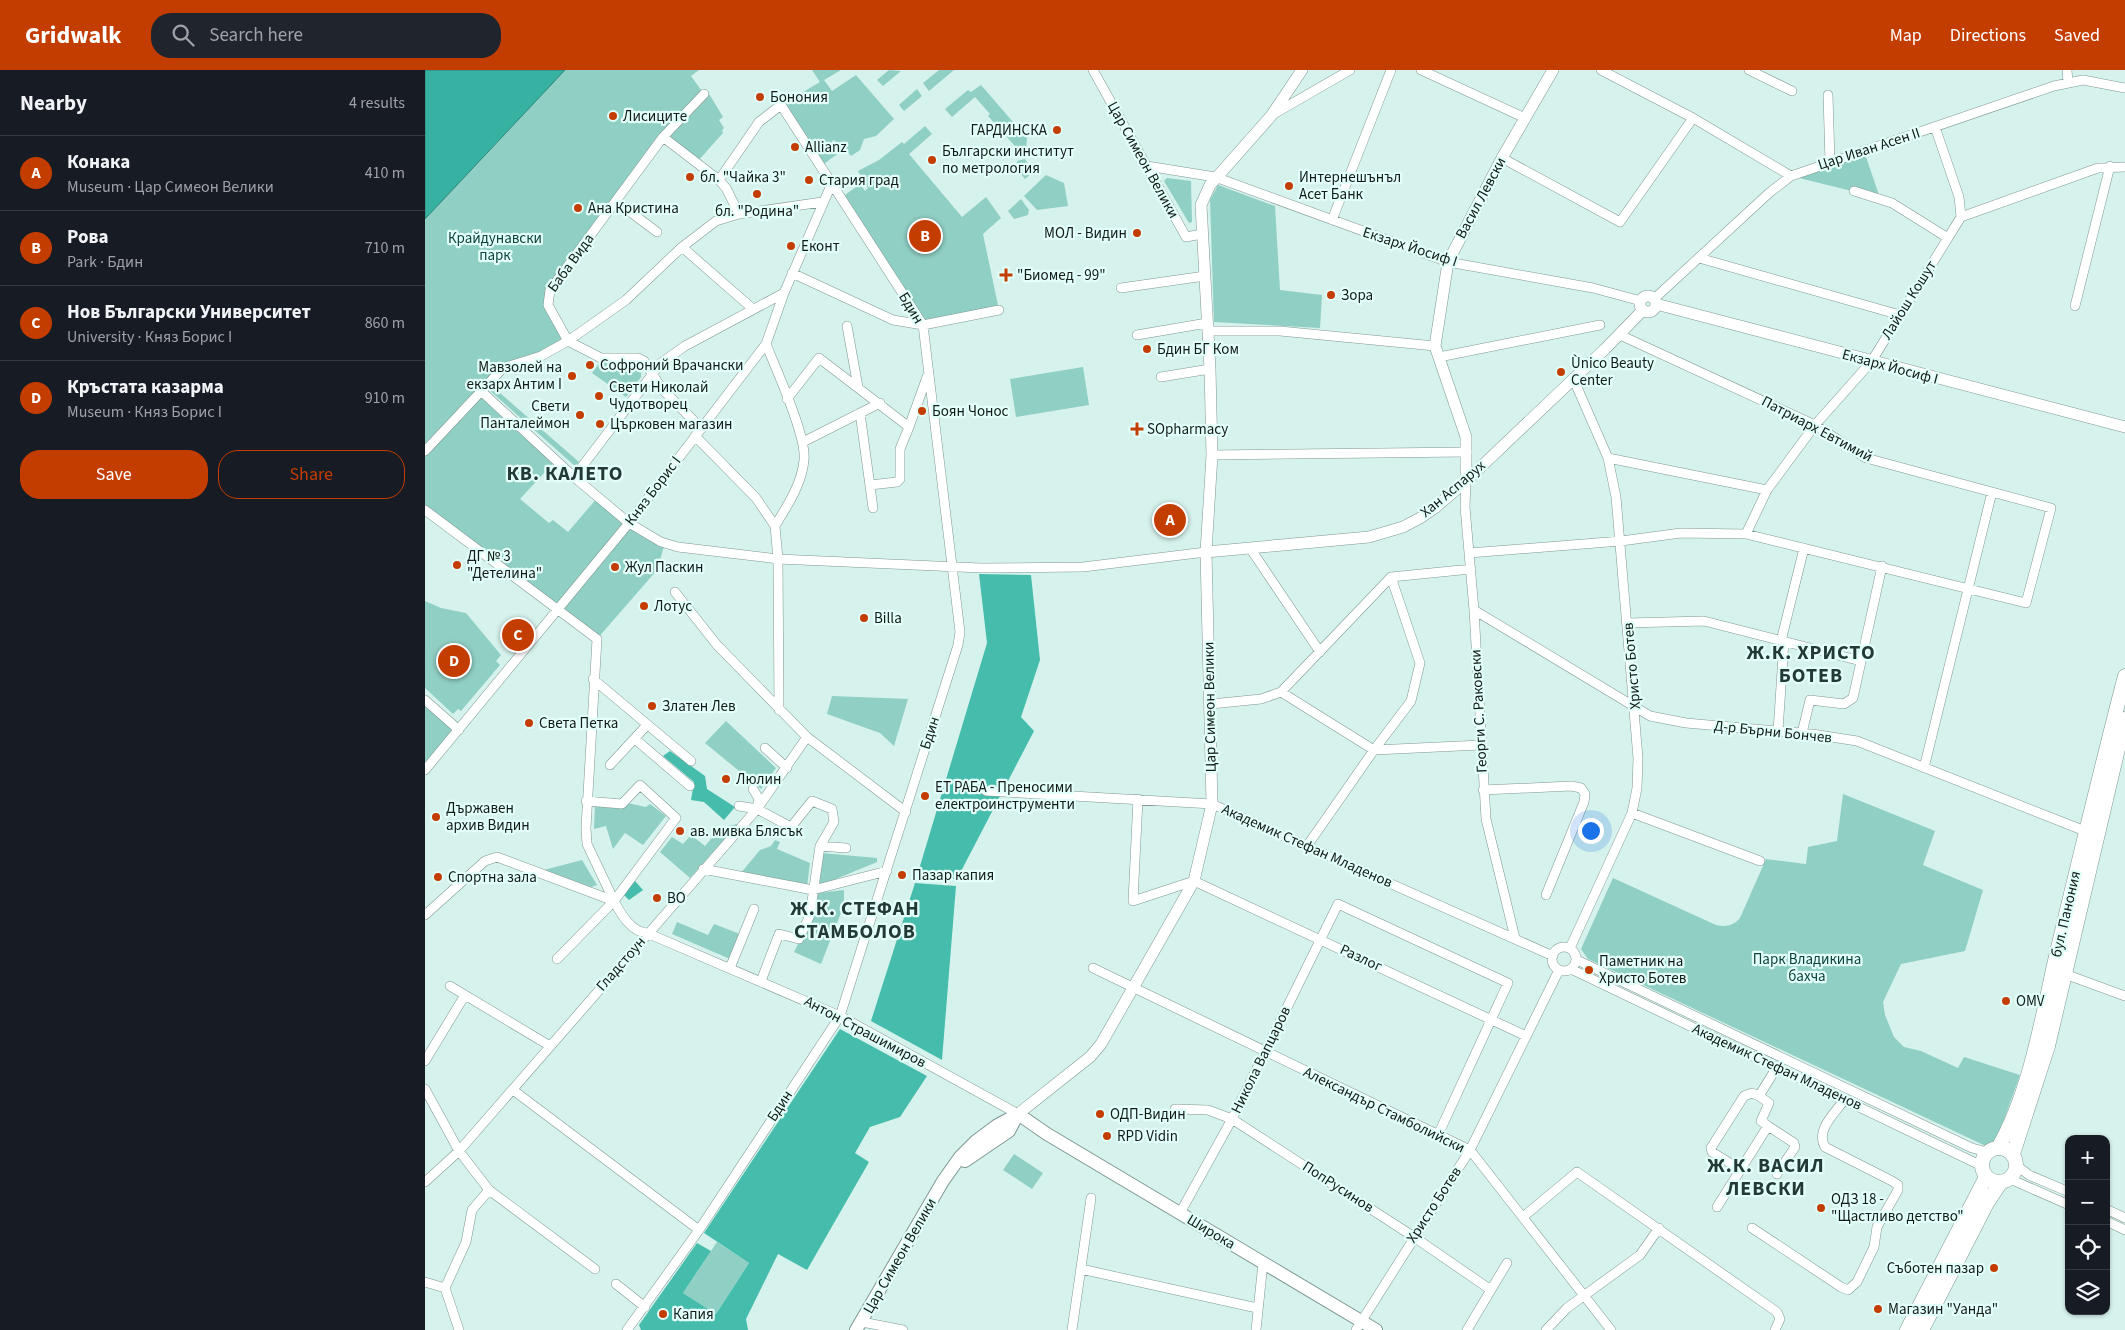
<!DOCTYPE html>
<html lang="en">
<head>
<meta charset="utf-8">
<style>
	body { margin:0; font-family:"Source Sans 3",sans-serif; background:#20242c; color:#f1f3f6 }
	.controls { position:absolute; right:15px; bottom:15px; display:grid; overflow:hidden; border-radius:10px; box-shadow:0 1px 4px #0004 }
	.controls button { width:45px; height:45px; display:grid; place-items:center; padding:0; border:0; border-bottom:1px solid #363941; background:#171b24; color:#f1f3f6; font:25px sans-serif }
	.you { position:absolute; left:1165px; top:760px; width:18px; height:18px; margin:-12px; border:4px solid #fff; border-radius:50%; background:#1a73e8; box-shadow:0 0 0 8px #1a73e833 }
	.badge { display:grid; place-items:center; width:32px; height:32px; border-radius:50%; background:#c43d00; color:#fff; font-size:16px; font-weight:700 }
	.pin { position:absolute; translate:-50% -50%; border:2px solid #fff; box-shadow:0 1px 5px #0006 }
	.list { margin:0; padding:0; list-style:none }
	h2 { display:flex; justify-content:space-between; align-items:center; height:65px; margin:0; padding:0 20px; font-size:21px }
	h2 small { font-size:16px; font-weight:400; color:#9ea1a6 }
	.list li { display:grid; grid-template-columns:32px 1fr auto; gap:15px; align-items:center; box-sizing:border-box; height:75px; padding:0 20px; border-top:1px solid #363941 }
	.list b { display:block; font-size:19px; white-space:nowrap }
	.list p { margin:0; font-size:16px; white-space:nowrap; color:#9ea1a6 }
	.list em { font-size:16px; font-style:normal; color:#9ea1a6 }
	.actions { display:flex; gap:10px; padding:15px 20px }
	.actions a { flex:1; padding:11px 0; border:1px solid #c43d00; border-radius:20px; text-align:center; font-size:18px; color:#c43d00 }
	.actions .main { background:#c43d00; color:#fff }
	.icon { flex:none; width:28px; height:28px; fill:none; stroke:currentColor; stroke-width:2; stroke-linecap:round; stroke-linejoin:round }
	.map { position:relative; flex:none; width:1700px; height:1260px; overflow:hidden }
	header { display:flex; align-items:center; gap:30px; box-sizing:border-box; height:70px; padding:0 25px; background:#c43d00; color:#fff }
	header strong { font-size:24px }
	nav { display:flex; gap:28px; margin-inline-start:auto; font-size:18px }
	.search { width:350px; height:45px; background:#20242c; display:flex; align-items:center; gap:12px; box-sizing:border-box; padding:0 18px; border-radius:20px; color:#9ea1a6; font-size:19px }
	main { display:flex }
	aside { flex:1; background:#171b24 }
	.map>svg:first-child { display:block }
</style>
</head>
<body>
<header>
<strong>Gridwalk</strong>
<div class="search"><svg class="icon" aria-label="search" viewBox="0 0 24 24"><circle cx="10" cy="10" r="6"/><path d="M15 15l6 6"/></svg>Search here</div>
<nav><a>Map</a><a>Directions</a><a>Saved</a></nav>
</header>
<main>
<aside>
<h2>Nearby<small>4 results</small></h2>
<ul class="list">
<li><span class="badge">A</span><div><b>Конака</b><p>Museum · Цар Симеон Велики</p></div><em>410 m</em></li>
<li><span class="badge">B</span><div><b>Рова</b><p>Park · Бдин</p></div><em>710 m</em></li>
<li><span class="badge">C</span><div><b>Нов Български Университет</b><p>University · Княз Борис I</p></div><em>860 m</em></li>
<li><span class="badge">D</span><div><b>Кръстата казарма</b><p>Museum · Княз Борис I</p></div><em>910 m</em></li>
</ul>
<div class="actions"><a class="main">Save</a><a>Share</a></div>
</aside>
<div class="map">
<svg width="1700" height="1260" viewBox="0 0 1700 1260">
	<rect width="100%" height="100%" fill="#d6f2ec"/>
	<path fill="#90cfc4" d="M140,0h134l-8,6 13,18 4,-2 15,25 -4,3 5,8 -2,2 1,3 -26,29 -34,-25 -115,158 20,46 -53,22 -34,27 75,70 -36,39 29,24 4,-3 15,12 30,-35 67,46 -8,27 -60,69 -172,-129v-291z
		M387,0h29l-17,10 8,11 24,-16 38,44 -18,17 -12,3 -4,11 -9,6 -3,-4 -3,2 -11,-14 -2,1 8,11 -19,14 -40,-61 39,-23z
		M464,0l12,1 -18,15 -6,-6z
		M514,0h15l-25,21 -6,-8z
		M556,15l46,53 -1,14 -11,1 -1,-8 -26,-29 2,-2 -15,-17 -23,20 -7,-8 23,-19 3,2z
		M492,19l5,7 -18,15 -5,-6z
		M500,56l7,8 -23,20 53,63 24,-20 15,21 -18,16 16,76 -76,15 -88,-143 10,13 15,-11 5,7 3,-3 -10,-17 21,-11 23,-18 2,2z
		M1439,81l16,47 -89,-22z
		M600,89l8,13 -8,7 -8,-10v-8z
		M621,105l18,8 4,23 -31,4 -13,-14z
		M742,108l24,3 1,41 -3,1 -25,-42z
		M793,115l57,21 5,84 42,5 -2,33 -106,-6 -4,-122z
		M596,129l8,11 -1,5 -14,4 -6,-8z
		M175,292h30l11,6v9l-15,20 -34,-24z
		M658,297l6,38 -73,12 -6,-38z
		M66,315l88,77 -4,4 -87,-77z
		M0,531l16,7 25,5 35,42 -5,6 4,4 -39,46 -3,-2 -5,5 -28,-26z
		M407,626l76,3 -14,47 -14,-13 -53,-19z
		M0,630l34,30 -34,40z
		M301,651l50,47 -15,21 -56,-46z
		M1418,724l92,37 -12,34 60,25 -18,61 -64,13 -18,38 2,13 9,22 10,10 17,4 37,17 6,-11 56,18 -25,70 -7,2 -400,-188 -7,-10 32,-71 103,47c10,2 17,1 24,-7l26,-59 40,5 2,-17 29,-6z
		M202,733l19,4 4,-3 16,12 -23,29 -18,-12 -12,16 -7,-23 -12,3 1,-25z
		M313,754l-48,54 -30,-26 12,-15 11,7 8,-9 14,11 16,-19z
		M350,770l5,2 -3,7 33,14 -3,24 -66,-14 19,-23 11,-4z
		M396,783l56,5v4l-58,24z
		M157,790l15,25 -6,2 -47,-17z
		M419,820v15l-23,59 -27,-12 16,-31 8,-28z
		M252,852l31,13 6,-11 26,10 -10,25 -58,-25z
		M589,1084l29,19 -11,16 -29,-19z
		M292,1172l32,21 -33,51 -33,-21z"/>
	<path fill="#46bdac" d="M554,504l52,1 9,85 -19,57 13,14 -77,148 -40,-3 70,-233z
		M245,681l35,25 2,13 28,18 -11,13 -20,-18 -13,-2 3,-18 -31,-26z
		M210,811l8,9 -14,10 -6,-6z
		M490,813l41,3 -14,174 -71,-39z
		M415,959l87,47 -27,41 -30,10 -15,26 14,9 -62,108 -29,-16 -32,65 2,11h-107l-2,-5 58,-82 14,8 -28,42 33,21 33,-51 -45,-30z"/>
	<path fill="#37b1a1" stroke="#2c8478" d="M0,0h140l-140,149z"/>
	<g fill="none" stroke-linecap="round" stroke-linejoin="round">
		<g stroke="#7f9893" stroke-width="10">
			<path id="minor" d="M668,0l93,167 16,-3
				M996,0l104,48
				M1176,0l92,48 98,58
				M1324,0l43,21
				M1642,0l1,12
				M1403,25l2,67
				M847,45l78,-45
				M238,67l56,43 7,8 13,26
				M1077,88l118,64 73,-104
				M722,96l68,11 233,85 145,26 48,13
				M1429,121l38,12 56,35
				M192,132l40,30
				M1536,147l137,-49 27,-1
				M907,150l59,-150
				M257,177l71,62
				M1274,188l201,57
				M367,203l101,47 30,5 76,-15
				M696,218l84,-12
				M1229,229l115,-106 22,-17 263,-90 29,-6 42,8
				M1650,236l35,-140
				M422,256l11,61
				M783,261h72l155,15
				M712,265l70,-12
				M341,274c10,25 41,93 38,116 -2,24 -17,46 -29,66
				M1014,287l161,-32
				M736,307l49,-8
				M55,320l94,87 55,46 32,19 17,5 100,12 203,9 102,-1 123,-15
				M362,329l32,-41 90,69 18,-50
				M435,343l13,95
				M276,358l-39,-39 -18,-28 -6,-3h-37l-33,-17 58,-41 56,-53 34,-26 23,-7 83,-12
				M270,366l61,62 19,28 3,33 1,151
				M378,372l77,-39
				M0,381l78,-83 38,-12 27,-15 -20,-36 2,-15 113,-153 41,-43
				M787,385l255,-3
				M1183,388l159,32
				M149,407l87,-114 24,-17 99,-53
				M1041,411l-1,26 9,103 12,209 29,119
				M445,415l27,-3 3,-3v-30l9,-22
				M0,440l172,129 -11,189 1,16 27,57
				M1321,464l21,-44 48,-65 56,-63 90,-145 -2,-20 -24,-70
				M825,478l70,104
				M1044,483l152,-12 60,-8 65,1 280,69 25,-95 -185,-50 -51,-33 -195,-90
				M250,522l42,53 90,92 99,75
				M1049,540l176,106 36,7 126,11 45,7 228,90
				M1203,553l76,-2 157,40
				M1356,571l23,-93
				M168,609l98,82
				M856,622l93,58 107,-5
				M0,630l34,30
				M786,634l50,-5 20,-7 110,-115 80,-8
				M1353,661l6,-90
				M1377,663l8,-33 34,4 9,-6 29,-132
				M210,669l55,47
				M340,678l22,20
				M185,695l37,-40
				M1499,698l68,-276
				M0,700l204,-247 137,-179 18,-51 48,-110
				M328,719l6,10 -2,10 34,18 21,-26 20,8 2,13 -14,24
				M1058,720l88,-4 10,2 4,6 -1,8 -38,93
				M561,721l226,13 341,152
				M713,729l-5,102 61,-20 332,155
				M314,736l18,3
				M1207,743l128,48
				M882,776l67,-96 37,-49 9,-38 -29,-86
				M278,799l110,21 74,-19
				M0,845l60,-54 12,-4 117,44c7,13 17,31 33,32l193,83 178,98
				M1127 889a12 12 0 1 1 24 0a12 12 0 1 1-24 0Z
				M1145,878l62,-135 5,-25 1,-30 -22,-261 -8,-39 -35,-80
				M132,889l57,-58 62,-83 -36,-33 -18,19 -36,-3
				M1152,890l395,188 15,4
				M305,898l24,-59
				M668,898l377,182 141,180
				M1146,899l411,197
				M1637,903l63,23
				M336,911l18,-47 20,5 11,-24 10,-69 26,2
				M25,916l100,60
				M0,991l40,-66
				M0,1019l34,62 30,39 106,79
				M88,1020l186,140
				M750,1039l33,1 24,9 182,118 77,53
				M1343,1056l26,17 1,4 -18,27
				M1591,1095l13,10 40,17
				M1316,1100l-29,-18 -1,-4 33,-52 8,-3 7,3
				M1585,1109l59,26
				M0,1112l34,-31 298,-342 50,-72
				M1292,1137l51,-81 -7,-5 8,-18 -10,-7 18,-29
				M1681,1139l19,9
				M755,1143l52,-94 106,-215 170,79 -70,152
				M1098,1147l54,-45 200,140 3,7 -5,11
				M1681,1151l19,9
				M1327,1158l89,59 7,3 9,-8 17,-35 3,-20 21,-37v-5l-6,-4 -67,-34c-10,-17 10,-34 20,-48
				M656,1199l176,39
				M0,1212l20,6
				M191,1214l29,23
				M437,1252l41,8
				M34,1260l-14,-42 21,-46 6,-32 17,-20
				M202,1260l72,-100 141,-214 118,-371 2,-13 -37,-307 -142,-220 -22,17 -40,58
				M647,1260l19,-132
				M831,1260l7,-67
				M931,1260l114,-180 89,-180
				M1042,1260l40,-67
				M1121,1260l21,-22 73,-53 19,-27"/>
		</g>
		<g stroke="#7f9893" stroke-width="12">
			<path id="tertiary" d="M1215 234a8 8 0 1 1 16 0a8 8 0 1 1-16 0Z
				M1231,234l469,123
				M1041,411v-44l-31,-91 13,-84 54,-104 51,-88
				M781,482l163,-15 34,-10 17,-9 16,-11 30,-26 139,-132 38,-39
				M593,1044l72,-57 11,-13 93,-163 18,-77 -6,-252 6,-97 -2,-86 -9,-164 9,-20 61,-69 31,-46"/>
		</g>
		<g stroke="#7f9893" stroke-width="14">
			<path id="secondary" d="M593,1044l29,20 329,196
				M540,1091l44,-30 9,-17
				M431,1260l87,-149 17,-24 16,-16 20,-15 22,-12"/>
		</g>
		<g stroke="#7f9893" stroke-width="15">
			<path id="primary" d="M1557 1095a17 17 0 1 1 34 0a17 17 0 1 1-34 0Z
				M1573,1078c33,-57 44,-132 59,-196 22,-92 44,-184 68,-276
				M1588,1084l35,-108 77,-327
				M1482,1260l79,-153
				M1497,1260l65,-127 14,-21"/>
		</g>
		<use href="#minor" stroke="#fff" stroke-width="9"/>
		<use href="#tertiary" stroke="#fff" stroke-width="11"/>
		<use href="#secondary" stroke="#fff" stroke-width="12"/>
		<use href="#primary" stroke="#fff" stroke-width="14"/>
	</g>
	<g fill="#c43d00" stroke="#e3fff9" stroke-width="2">
		<circle cx="335" cy="27" r="5"/>
		<circle cx="188" cy="46" r="5"/>
		<circle cx="632" cy="60" r="5"/>
		<circle cx="370" cy="77" r="5"/>
		<circle cx="507" cy="90" r="5"/>
		<circle cx="265" cy="107" r="5"/>
		<circle cx="384" cy="110" r="5"/>
		<circle cx="864" cy="116" r="5"/>
		<circle cx="332" cy="124" r="5"/>
		<circle cx="153" cy="138" r="5"/>
		<circle cx="712" cy="163" r="5"/>
		<circle cx="366" cy="176" r="5"/>
		<path d="M578.5 197.5h5v5h5v5h-5v5h-5v-5h-5v-5h5z"/>
		<circle cx="906" cy="225" r="5"/>
		<circle cx="722" cy="279" r="5"/>
		<circle cx="165" cy="295" r="5"/>
		<circle cx="1136" cy="302" r="5"/>
		<circle cx="147" cy="306" r="5"/>
		<circle cx="174" cy="326" r="5"/>
		<circle cx="497" cy="341" r="5"/>
		<circle cx="155" cy="345" r="5"/>
		<circle cx="175" cy="354" r="5"/>
		<path d="M709.5 351.5h5v5h5v5h-5v5h-5v-5h-5v-5h5z"/>
		<circle cx="32" cy="495" r="5"/>
		<circle cx="190" cy="497" r="5"/>
		<circle cx="219" cy="536" r="5"/>
		<circle cx="439" cy="548" r="5"/>
		<circle cx="227" cy="636" r="5"/>
		<circle cx="104" cy="653" r="5"/>
		<circle cx="301" cy="709" r="5"/>
		<circle cx="500" cy="726" r="5"/>
		<circle cx="11" cy="747" r="5"/>
		<circle cx="255" cy="761" r="5"/>
		<circle cx="477" cy="805" r="5"/>
		<circle cx="13" cy="807" r="5"/>
		<circle cx="232" cy="828" r="5"/>
		<circle cx="1164" cy="900" r="5"/>
		<circle cx="1581" cy="931" r="5"/>
		<circle cx="675" cy="1044" r="5"/>
		<circle cx="682" cy="1066" r="5"/>
		<circle cx="1396" cy="1138" r="5"/>
		<circle cx="1569" cy="1198" r="5"/>
		<circle cx="1453" cy="1239" r="5"/>
		<circle cx="238" cy="1244" r="5"/>
	</g>
	<g text-anchor="middle" dominant-baseline="central" stroke-width="4.5" stroke-linejoin="round" paint-order="stroke">
		<g font-size="15" fill="#111b19" stroke="#e3fff9" text-anchor="start">
			<text x="345" y="27">Бонония</text>
			<text x="198" y="46">Лисиците</text>
			<text x="622" y="60" text-anchor="end">ГАРДИНСКА</text>
			<text x="380" y="77">Allianz</text>
			<text x="517" y="81">Български институт<tspan x="517" dy="17">по метрология</tspan></text>
			<text x="275" y="107">бл. "Чайка 3"</text>
			<text x="874" y="107">Интернешънъл<tspan x="874" dy="17">Асет Банк</tspan></text>
			<text x="394" y="110">Стария град</text>
			<text x="163" y="138">Ана Кристина</text>
			<text x="332" y="141" text-anchor="middle">бл. "Родина"</text>
			<text x="702" y="163" text-anchor="end">МОЛ - Видин</text>
			<text x="376" y="176">Еконт</text>
			<text x="592" y="205">"Биомед - 99"</text>
			<text x="916" y="225">Зора</text>
			<text x="732" y="279">Бдин БГ Ком</text>
			<text x="1146" y="293">Ùnico Beauty<tspan x="1146" dy="17">Center</tspan></text>
			<text x="175" y="295">Софроний Врачански</text>
			<text x="137" y="297" text-anchor="end">Мавзолей на<tspan x="137" dy="17">екзарх Антим I</tspan></text>
			<text x="184" y="317">Свети Николай<tspan x="184" dy="17">Чудотворец</tspan></text>
			<text x="145" y="336" text-anchor="end">Свети<tspan x="145" dy="17">Панталеймон</tspan></text>
			<text x="507" y="341">Боян Чонос</text>
			<text x="185" y="354">Църковен магазин</text>
			<text x="722" y="359">SOpharmacy</text>
			<text x="42" y="486">ДГ № 3<tspan x="42" dy="17">"Детелина"</tspan></text>
			<text x="200" y="497">Жул Паскин</text>
			<text x="229" y="536">Лотус</text>
			<text x="449" y="548">Billa</text>
			<text x="237" y="636">Златен Лев</text>
			<text x="114" y="653">Света Петка</text>
			<text x="311" y="709">Люлин</text>
			<text x="510" y="717">ЕТ РАБА - Преносими<tspan x="510" dy="17">електроинструменти</tspan></text>
			<text x="21" y="738">Държавен<tspan x="21" dy="17">архив Видин</tspan></text>
			<text x="265" y="761">ав. мивка Блясък</text>
			<text x="487" y="805">Пазар капия</text>
			<text x="23" y="807">Спортна зала</text>
			<text x="242" y="828">ВО</text>
			<text x="1174" y="891">Паметник на<tspan x="1174" dy="17">Христо Ботев</tspan></text>
			<text x="1591" y="931">OMV</text>
			<text x="685" y="1044">ОДП-Видин</text>
			<text x="692" y="1066">RPD Vidin</text>
			<text x="1406" y="1129">ОДЗ 18 -<tspan x="1406" dy="17">"Щастливо детство"</tspan></text>
			<text x="1559" y="1198" text-anchor="end">Съботен пазар</text>
			<text x="1463" y="1239">Магазин "Уанда"</text>
			<text x="248" y="1244">Капия</text>
		</g>
		<g font-size="15" fill="#111b19" stroke="#e3fff9">
			<text transform="translate(1444 79) rotate(-18)">Цар Иван Асен II</text>
			<text transform="translate(718 90) rotate(61)">Цар Симеон Велики</text>
			<text transform="translate(1056 128) rotate(-62)">Васил Левски</text>
			<text transform="translate(985 177) rotate(18)">Екзарх Йосиф I</text>
			<text transform="translate(146 193) rotate(-54)">Баба Вида</text>
			<text transform="translate(1484 230) rotate(-58)">Лайош Кошут</text>
			<text transform="translate(486 238) rotate(59)">Бдин</text>
			<text transform="translate(1465 297) rotate(15)">Екзарх Йосиф I</text>
			<text transform="translate(1392 359) rotate(28)">Патриарх Евтимий</text>
			<text transform="translate(1028 419) rotate(-40)">Хан Аспарух</text>
			<text transform="translate(228 421) rotate(-53)">Княз Борис I</text>
			<text transform="translate(1207 596) rotate(-95)">Христо Ботев</text>
			<text transform="translate(785 637) rotate(-91)">Цар Симеон Велики</text>
			<text transform="translate(1054 641) rotate(-93)">Георги С. Раковски</text>
			<text transform="translate(1348 662) rotate(6)">Д-р Бърни Бончев</text>
			<text transform="translate(505 663) rotate(-72)">Бдин</text>
			<text transform="translate(882 776) rotate(24)">Академик Стефан Младенов</text>
			<text transform="translate(1641 844) rotate(-77)">бул. Панония</text>
			<text transform="translate(936 888) rotate(25)">Разлог</text>
			<text transform="translate(196 894) rotate(-49)">Гладстоун</text>
			<text transform="translate(440 962) rotate(28)">Антон Страшимиров</text>
			<text transform="translate(836 990) rotate(-64)">Никола Вапцаров</text>
			<text transform="translate(1352 997) rotate(25)">Академик Стефан Младенов</text>
			<text transform="translate(355 1036) rotate(-57)">Бдин</text>
			<text transform="translate(959 1040) rotate(26)">Александър Стамболийски</text>
			<text transform="translate(913 1117) rotate(33)">ПопРусинов</text>
			<text transform="translate(1009 1135) rotate(-57)">Христо Ботев</text>
			<text transform="translate(786 1162) rotate(31)">Широка</text>
			<text transform="translate(475 1186) rotate(-60)">Цар Симеон Велики</text>
		</g>
		<g font-size="15" fill="#0d433c" stroke="#e3fff9">
			<text x="70" y="168">Крайдунавски<tspan x="70" dy="17">парк</tspan></text>
			<text x="1382" y="889">Парк Владикина<tspan x="1382" dy="17">бахча</tspan></text>
		</g>
		<g font-size="20" font-weight="bold" letter-spacing="1" fill="#223935" stroke="#e3fff9">
			<text x="140" y="404">КВ. КАЛЕТО</text>
			<text x="1386" y="583">Ж.К. ХРИСТО<tspan x="1386" dy="23">БОТЕВ</tspan></text>
			<text x="430" y="839">Ж.К. СТЕФАН<tspan x="430" dy="23">СТАМБОЛОВ</tspan></text>
			<text x="1341" y="1096">Ж.К. ВАСИЛ<tspan x="1341" dy="23">ЛЕВСКИ</tspan></text>
		</g>
	</g>
</svg>
<div class="controls">
<button>+</button>
<button>−</button>
<button><svg class="icon" aria-label="locate" viewBox="0 0 24 24"><circle cx="12" cy="12" r="6"/><path d="M12 2v4M12 18v4M2 12h4M18 12h4"/></svg></button>
<button><svg class="icon" aria-label="layers" viewBox="0 0 24 24"><path d="M12 4l9 5-9 5-9-5zM3 14l9 5 9-5"/></svg></button>
</div>
<div class="you"></div>
<div class="pin badge" style="left:745px;top:450px">A</div>
<div class="pin badge" style="left:500px;top:166px">B</div>
<div class="pin badge" style="left:93px;top:565px">C</div>
<div class="pin badge" style="left:29px;top:591px">D</div>
</div>
</main>
</body>
</html>
